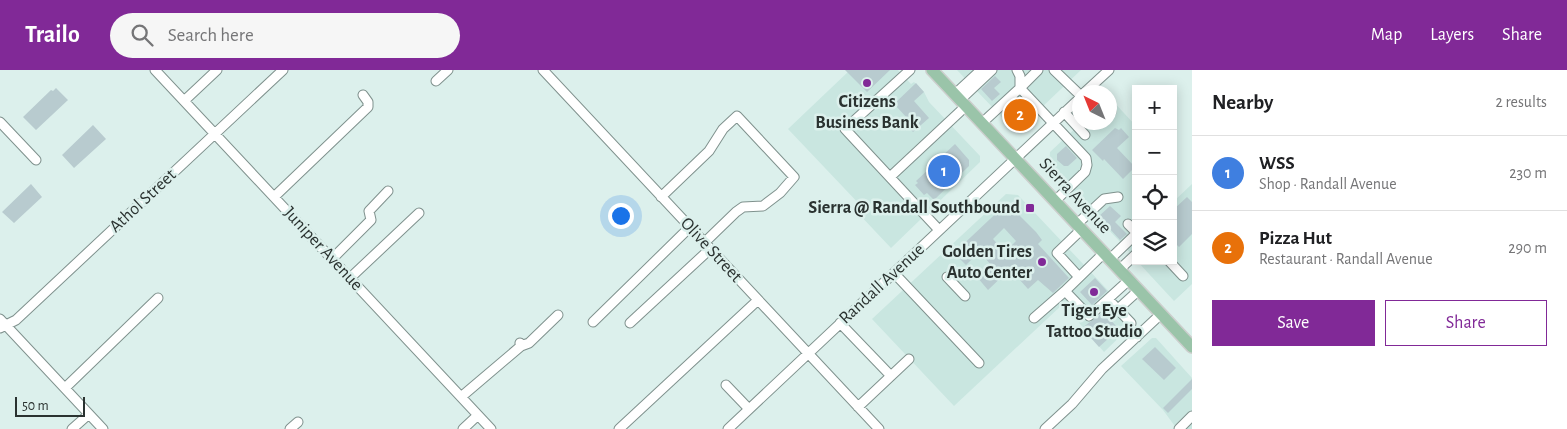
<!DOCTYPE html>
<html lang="en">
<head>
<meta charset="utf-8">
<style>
	body { margin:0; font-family:"Alegreya Sans",sans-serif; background:#f6f6f6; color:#202124 }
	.controls { position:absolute; right:15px; top:15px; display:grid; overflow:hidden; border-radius:0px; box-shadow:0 2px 12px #0003 }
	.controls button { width:45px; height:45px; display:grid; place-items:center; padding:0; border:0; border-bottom:1px solid #e0e0e0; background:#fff; color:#202124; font:25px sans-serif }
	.compass { position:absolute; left:1072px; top:15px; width:45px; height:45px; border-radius:50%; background:#fff; box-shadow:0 2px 12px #0003; rotate:317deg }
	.scale { position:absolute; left:15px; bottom:12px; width:70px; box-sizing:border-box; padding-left:5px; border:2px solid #2a3230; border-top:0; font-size:14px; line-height:18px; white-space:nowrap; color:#2a3230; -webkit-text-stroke:4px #dcf0ec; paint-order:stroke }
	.you { position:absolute; left:620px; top:145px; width:18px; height:18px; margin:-12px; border:4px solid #fff; border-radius:50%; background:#1a73e8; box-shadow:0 0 0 8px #1a73e833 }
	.badge { display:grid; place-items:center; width:32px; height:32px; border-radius:50%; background:#812997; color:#fff; font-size:16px; font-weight:700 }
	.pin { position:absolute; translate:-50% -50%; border:2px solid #fff; box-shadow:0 1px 5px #0006 }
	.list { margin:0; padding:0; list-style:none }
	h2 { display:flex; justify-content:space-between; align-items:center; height:65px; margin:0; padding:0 20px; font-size:21px }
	h2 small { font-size:16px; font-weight:400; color:#757577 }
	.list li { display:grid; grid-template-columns:32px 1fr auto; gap:15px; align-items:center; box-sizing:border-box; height:75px; padding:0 20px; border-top:1px solid #e0e0e0 }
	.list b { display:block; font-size:19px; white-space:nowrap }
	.list p { margin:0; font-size:16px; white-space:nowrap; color:#757577 }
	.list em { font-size:16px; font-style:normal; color:#757577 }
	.actions { display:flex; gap:10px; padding:15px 20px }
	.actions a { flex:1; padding:11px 0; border:1px solid #812997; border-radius:0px; text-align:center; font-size:18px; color:#812997 }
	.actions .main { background:#812997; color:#fff }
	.icon { flex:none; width:28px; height:28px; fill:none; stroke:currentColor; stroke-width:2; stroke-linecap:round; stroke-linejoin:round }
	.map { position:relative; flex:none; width:1192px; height:359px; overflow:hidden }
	header { display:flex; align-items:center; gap:30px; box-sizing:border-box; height:70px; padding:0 25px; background:#812997; color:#fff }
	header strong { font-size:24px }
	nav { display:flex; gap:28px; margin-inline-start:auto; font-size:18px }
	.search { width:350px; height:45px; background:#f6f6f6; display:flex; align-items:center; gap:12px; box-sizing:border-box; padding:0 18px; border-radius:28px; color:#757577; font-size:19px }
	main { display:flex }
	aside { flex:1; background:#fff }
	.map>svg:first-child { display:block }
</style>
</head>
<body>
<header>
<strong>Trailo</strong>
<div class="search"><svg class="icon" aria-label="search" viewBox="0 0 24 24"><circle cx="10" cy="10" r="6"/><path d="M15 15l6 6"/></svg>Search here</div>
<nav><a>Map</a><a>Layers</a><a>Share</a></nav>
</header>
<main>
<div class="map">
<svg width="1192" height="359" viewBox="0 0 1192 359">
	<rect width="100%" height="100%" fill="#dcf0ec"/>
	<path fill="#c9e6e0" d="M850,0h48l13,14 3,-2 10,10 5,10 51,54v6l-89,86 -34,-36 5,-5 -74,-78z
		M957,0h124l-62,59 -5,1z
		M1110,28l26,28v11l-2,1 2,3v118l-87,-93 1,-14 31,-29 29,-1z
		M1192,114v100l-18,17 -37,-40h36v-59z
		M1006,124l12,1 117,124 1,2 -32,31 -41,-48 -109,102 -82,-87z
		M1152,268h4l36,40v51h-15l-14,-19 -42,-44z"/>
	<path fill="#b8cbcf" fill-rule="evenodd" d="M845,0h45l-23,22z
		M995,6l6,6 -7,6 6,6 -8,7 -11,-12z
		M916,13l8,9 -10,9 15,17 -16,14 -8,-8 4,-4 -15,-16z
		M56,18l12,12 -32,30 -13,-13 28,-27 2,1z
		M1024,33l8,9 -16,15 -8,-8z
		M93,55l13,14 -32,29 -12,-13z
		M1115,58l4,2 2,-2 8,9 -12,11 18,19 -12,12 -19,-20 -1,2 -11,-11z
		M955,74l14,16v6l-35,34 -7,-7 -3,2 -9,-10 3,-2 -2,-2 15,-14 -3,-3 9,-9 3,3z
		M1066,76l11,12 -9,8h-4l-7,-6v-6z
		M31,114l11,13 -28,26 -12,-11z
		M1187,127l5,5v32l-13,13 -6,-6v-31z
		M1007,133l29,29 6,8 -4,4 31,34 -16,15 -15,-13 -10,9 -18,-20 -22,21 -11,-13 14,-12 -6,-7 -6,-6 -13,13 -12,-12zM1004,158l12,13 -11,11 -12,-13z
		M1110,136l11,10 -6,6 12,12 -7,6 -11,-12 -1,1 -10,-12z
		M1095,208l12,13 -15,14 -12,-13z
		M1103,242l16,17 -20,18 -17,-19z
		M1155,277l21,21 -12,12 -22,-21z
		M1192,309v10l-24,24 -5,-5z"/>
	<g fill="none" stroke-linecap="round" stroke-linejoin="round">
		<g stroke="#7f918d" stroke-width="11">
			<path id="minor" d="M155,0l336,359
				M543,0l336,359
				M910,0l-65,59 94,101
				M1017,0l3,6v12
				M1054,0l26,25
				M436,11l12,-11
				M1020,18l18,-18
				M1085,22l24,-22
				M955,24l26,-24
				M960,30l32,-30
				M184,31l33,-31
				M1110,41l1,1
				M1064,42l21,23
				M0,52l36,38
				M982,53l38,-35 66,70 1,7 -2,7 -30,29
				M890,107l76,-71
				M274,127l94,-90v-5l-5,-7
				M661,127l48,-46 14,-22 14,-13 57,61 -14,16 -17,13 -20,1 -7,5 -32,31
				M1077,154l27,-25 14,-2
				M1128,154l8,8
				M1104,183l-39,38 24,25 19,-17 23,24 -1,7 7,7
				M332,189l39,-39 -2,-9 19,-20
				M1110,189l26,-25
				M1169,191l14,15
				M1119,200l17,-16
				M894,203l85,90
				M947,207l18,19
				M1079,207l-22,-24 25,-24
				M350,208l69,-65
				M1108,229l21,-19
				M1118,239l21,-19
				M1034,248l31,-27
				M0,249l103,110
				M593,252l97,-95
				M630,253l80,-74
				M840,253l51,53
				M0,258l16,-8 267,-250
				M521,276l8,-3 29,-28
				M726,315l23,24
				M65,318l93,-90
				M461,327l60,-51 -1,-3
				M858,337l51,-48
				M72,359l17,-15
				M290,359l8,-7
				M463,359l15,-14
				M619,359l139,-129
				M728,359l352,-331
				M1045,359l27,-25 30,-35 59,-55
				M1179,359l13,-13"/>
		</g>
		<g stroke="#cccecd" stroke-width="14">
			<path id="major" d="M932,0l260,277"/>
		</g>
		<use href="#minor" stroke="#fff" stroke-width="9"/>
		<use href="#major" stroke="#9ac4a9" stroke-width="11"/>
	</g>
	<g fill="#812997" stroke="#dcf0ec" stroke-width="2">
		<circle cx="867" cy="13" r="5"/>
		<rect x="1025" y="133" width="10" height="10" rx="2.5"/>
		<circle cx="1042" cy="192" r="5"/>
		<circle cx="1094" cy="222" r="5"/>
	</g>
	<g text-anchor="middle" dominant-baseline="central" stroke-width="5" stroke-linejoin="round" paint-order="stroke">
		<g font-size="18" font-weight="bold" fill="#2a3230" stroke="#dcf0ec">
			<text x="867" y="32">Citizens<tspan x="867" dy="21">Business Bank</tspan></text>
			<text x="1020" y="138" text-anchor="end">Sierra @ Randall Southbound</text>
			<text x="1032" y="182" text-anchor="end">Golden Tires<tspan x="1032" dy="21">Auto Center</tspan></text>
			<text x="1094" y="241">Tiger Eye<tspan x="1094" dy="21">Tattoo Studio</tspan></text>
		</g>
		<g font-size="18" fill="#2a3230" stroke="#dcf0ec">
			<text transform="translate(1075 126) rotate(47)">Sierra Avenue</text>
			<text transform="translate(143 131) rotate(-43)">Athol Street</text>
			<text transform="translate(323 179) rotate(47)">Juniper Avenue</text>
			<text transform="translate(711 180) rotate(47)">Olive Street</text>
			<text transform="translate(882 214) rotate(-43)">Randall Avenue</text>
		</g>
	</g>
</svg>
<div class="controls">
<button>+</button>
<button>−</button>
<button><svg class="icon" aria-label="locate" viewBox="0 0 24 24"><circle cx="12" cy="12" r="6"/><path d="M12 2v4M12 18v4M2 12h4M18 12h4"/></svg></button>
<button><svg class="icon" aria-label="layers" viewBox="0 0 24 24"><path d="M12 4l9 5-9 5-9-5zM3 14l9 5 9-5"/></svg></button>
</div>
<svg class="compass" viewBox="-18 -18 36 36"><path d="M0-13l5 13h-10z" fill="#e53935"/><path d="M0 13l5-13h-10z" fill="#757577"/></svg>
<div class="scale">50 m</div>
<div class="you"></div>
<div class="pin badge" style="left:944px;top:101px;background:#3f7fe0">1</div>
<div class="pin badge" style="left:1020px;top:45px;background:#e8710a">2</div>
</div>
<aside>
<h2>Nearby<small>2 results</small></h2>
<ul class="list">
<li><span class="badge" style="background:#3f7fe0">1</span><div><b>WSS</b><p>Shop · Randall Avenue</p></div><em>230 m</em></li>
<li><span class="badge" style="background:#e8710a">2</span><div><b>Pizza Hut</b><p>Restaurant · Randall Avenue</p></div><em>290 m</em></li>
</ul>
<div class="actions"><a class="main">Save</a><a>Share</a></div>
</aside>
</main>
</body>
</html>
